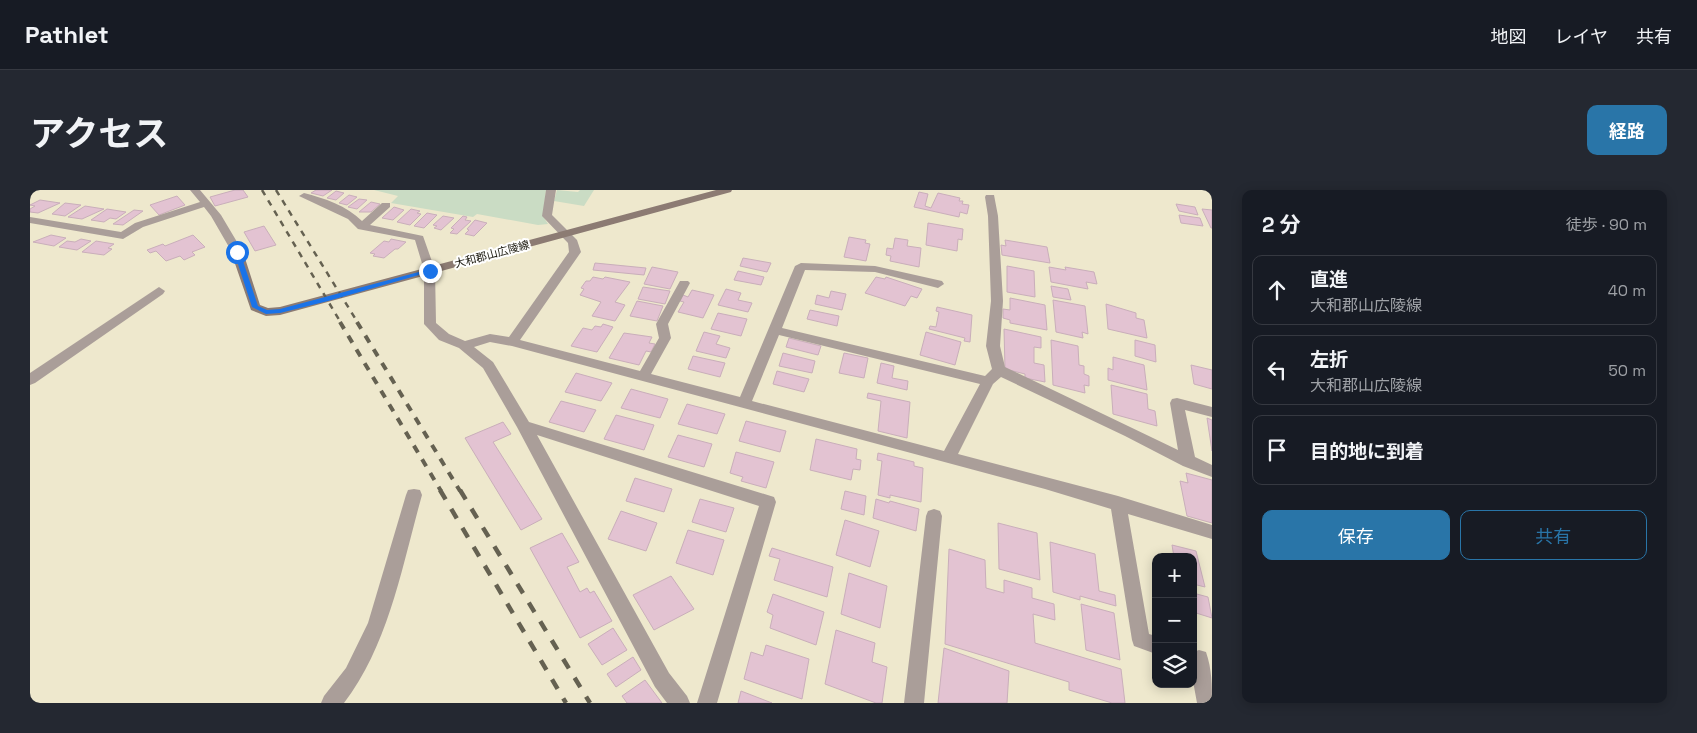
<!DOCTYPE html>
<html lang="ja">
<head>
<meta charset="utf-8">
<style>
	body { margin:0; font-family:"Space Grotesk","Noto Sans JP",sans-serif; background:#242831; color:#f1f3f6 }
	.controls { position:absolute; right:15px; bottom:15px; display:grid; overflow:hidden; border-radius:10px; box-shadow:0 2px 12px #0003 }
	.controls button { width:45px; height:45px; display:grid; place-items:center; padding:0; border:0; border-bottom:1px solid #363941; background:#171b24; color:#f1f3f6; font:25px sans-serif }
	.stop { position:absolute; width:15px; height:15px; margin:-11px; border:4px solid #1a73e8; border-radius:50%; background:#fff }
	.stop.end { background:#1a73e8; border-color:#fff; box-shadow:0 1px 5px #0008 }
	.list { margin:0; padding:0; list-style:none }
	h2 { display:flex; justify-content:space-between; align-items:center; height:65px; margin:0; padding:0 20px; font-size:21px }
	h2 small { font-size:16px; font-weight:400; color:#9ea1a6 }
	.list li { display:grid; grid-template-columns:32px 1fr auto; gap:15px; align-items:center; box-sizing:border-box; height:70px; margin:0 10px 10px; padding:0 10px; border:1px solid #363941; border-radius:10px }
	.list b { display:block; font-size:19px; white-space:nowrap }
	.list p { margin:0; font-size:16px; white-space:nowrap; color:#9ea1a6 }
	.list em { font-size:16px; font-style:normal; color:#9ea1a6 }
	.actions { display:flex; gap:10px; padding:15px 20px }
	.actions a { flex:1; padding:11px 0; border:1px solid #2975a8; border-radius:10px; text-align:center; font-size:18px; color:#2975a8 }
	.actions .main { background:#2975a8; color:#fff }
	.icon { flex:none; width:28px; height:28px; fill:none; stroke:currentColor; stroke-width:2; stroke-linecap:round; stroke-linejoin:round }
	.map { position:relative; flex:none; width:1182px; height:513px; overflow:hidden; border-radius:10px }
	header { display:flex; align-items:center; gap:30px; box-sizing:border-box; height:70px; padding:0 25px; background:#171b24; border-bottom:1px solid #363941 }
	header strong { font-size:24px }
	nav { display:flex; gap:28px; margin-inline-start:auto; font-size:18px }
	.intro { display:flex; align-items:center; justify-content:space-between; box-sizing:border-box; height:120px; padding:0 30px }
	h1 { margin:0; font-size:35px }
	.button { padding:12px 22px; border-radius:10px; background:#2975a8; color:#fff; font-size:18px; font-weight:700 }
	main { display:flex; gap:30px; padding:0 30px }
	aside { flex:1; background:#171b24; border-radius:10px; box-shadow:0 2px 12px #0003 }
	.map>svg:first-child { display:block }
</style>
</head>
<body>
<header>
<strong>Pathlet</strong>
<nav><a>地図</a><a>レイヤ</a><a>共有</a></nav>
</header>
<div class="intro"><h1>アクセス</h1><a class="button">経路</a></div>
<main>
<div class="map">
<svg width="1182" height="513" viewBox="0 0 1182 513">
	<rect width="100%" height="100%" fill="#eee8cd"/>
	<path fill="#cadcc4" d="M344,0h172l-3,26 5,8 -10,1 -61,-11 -4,3 -82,-14 7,-7z
		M527,0l21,2 2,-2h14l-10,16 -30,-5z"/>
	<path fill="#e3c3d2" stroke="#c9aeba" d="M205,0h8l5,7 -33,9 -5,-9z
		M286,0h16l-9,6 -12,-3z
		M306,1l8,2 -8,7 -9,-2z
		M889,2l9,2 -3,12 6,2 7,-15 22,5 -1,3h4l-1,3 7,1 -2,9 -7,-2 -1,5 -45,-10z
		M319,5l8,2 -10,8 -8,-2z
		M147,6l8,9 -26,10 -9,-10z
		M329,9l8,1 -10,9 -9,-2z
		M10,10l20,3 -22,10 -8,-1v-3l5,-3 -5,-1z
		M341,12l9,2 -9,8h-12z
		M35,13l16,2 -16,11 -13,-2z
		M1146,14l19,3 3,8 -19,-4z
		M55,16l19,3 -22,10 -14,-2z
		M364,17l10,3 -11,10 -11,-2z
		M77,19l19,3 -10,7 -6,-1 -6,4 -13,-2z
		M381,19l9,2 -3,2 4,1 -11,11 -13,-3z
		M1172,19l10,1v18h-1z
		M104,20l9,1 -20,14 -10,-1z
		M397,23l10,2 -13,13 -10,-2z
		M1149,25l21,3 3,8 -22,-3z
		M413,26l11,2 -13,12 -7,-2 3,-2 -4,-1z
		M433,26l4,1 -2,3 6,1 -14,13 -7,-1 4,-4 -3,-1z
		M445,30l12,3 -13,13 -9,-2 4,-4 -2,-1z
		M898,33l35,6 -1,11 -4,-1 -1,12 -31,-6z
		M234,36l12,19 -21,6 -11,-19z
		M21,45l15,3 -12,8 -21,-4z
		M163,45l12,12 -13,5 3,3 -11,5 -4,-4 -14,5 -10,-10 -6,2 -3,-3 16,-6 2,2z
		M819,47l17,3 -1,3 5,1 -4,17 -22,-4z
		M865,48l13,2 -1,6 14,2 -2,19 -29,-6 1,-5 -5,-1 1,-7 6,1z
		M51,49l10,2 -14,9 -18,-3 8,-6 8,1z
		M361,49l15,3 -8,7h-3l-11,9 -11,-2 2,-2 -5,-1 14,-12 5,1z
		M975,50l42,7 3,16 -48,-8 -1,-10 5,1z
		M66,51l18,3 -6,4 4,1 -8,6 -22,-3z
		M713,68l28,5 -4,9 -27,-6z
		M565,73l51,5 -2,7 -51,-5z
		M977,76l27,5 1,26 -28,-5z
		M622,77l26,5 -8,17 -26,-5z
		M1019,77l17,3 -1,-3 29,5 3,12 -11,-2 2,7 -37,-7z
		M708,81l26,6 -3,8 -27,-5z
		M563,87l10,2 2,-2 25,5 -15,20 10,3 -10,16 -23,-5 9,-14 -21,-7 4,-6 -3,-1 5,-7h4z
		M846,87l9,2 1,-2 36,12 -5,9 -6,-2 -6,10 -40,-13z
		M1021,96l17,3 3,11 -18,-3z
		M613,97l27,4 -5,13 -27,-5z
		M696,99l15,4 -3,7 14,3 -4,9 -30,-7z
		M662,100l22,5 -11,23 -25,-6 6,-10 -4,-1 3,-6 5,2z
		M801,101l15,3 -4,16 -27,-6 2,-9 12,3z
		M980,108l35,7 2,25 -37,-7v-3l-7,-2v-9l7,1z
		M1023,110l32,6 3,28 -6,-2 1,6 -27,-6z
		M607,111l26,5 -6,15 -27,-5z
		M1076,114l30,9v5l8,2 3,18 -39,-9z
		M907,117l35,8 -2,27 -6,-1 1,-3 -36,-9 1,-3 6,1 3,-15 -3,-1z
		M780,120l29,6 -2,10 -30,-7z
		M688,123l29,6 -6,17 -30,-7z
		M573,134l10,3 -16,25 -26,-6 12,-18 9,2 3,-4 6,1z
		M974,139l37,8v11l-7,-1v16l10,2 1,17 -20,-4v-4l-20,-5z
		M674,142l16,4 -4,8 14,4 -4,10 -30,-7z
		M896,142l35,10 -6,23 -35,-10z
		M594,143l28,4 -3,6 6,1 -4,8 -5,-1 -7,14 -30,-7z
		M759,148l32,8 -3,9 -32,-8z
		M1021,150l27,6 1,19 5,1v8l5,2v10l-5,-1 1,8 -32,-8z
		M1105,150l20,5 1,17 -21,-6z
		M753,163l32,8 -3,12 -33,-7z
		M814,163l24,5 -4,20 -25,-5z
		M663,166l32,7 -5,14 -32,-8z
		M1083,167l31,8 3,25 -39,-10v-12l5,2z
		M851,173l13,3 -2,12 16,3 -1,9 -30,-7z
		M1161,175l21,5v19l-18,-5z
		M747,181l32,8 -5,13 -31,-8z
		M546,183l36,10 -11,18 -36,-9z
		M1081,195l36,9 1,15 7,2 2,15 -44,-12z
		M601,199l37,10 -8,19 -39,-10z
		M838,203l42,9 -3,36 -29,-7 3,-30 -14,-3z
		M531,211l35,9 -12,22 -35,-10z
		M657,214l38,10 -8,20 -39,-10z
		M586,225l38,10 -10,25 -40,-11z
		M1177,228l5,2v31z
		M716,231l40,10 -6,21 -41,-11z
		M473,232l8,12 -18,8 49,77 -21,11 -56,-92z
		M648,245l34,9 -8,23 -36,-10z
		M786,249l41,10 -1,10 5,1 -1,10 -7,-1 -2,11 -41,-10z
		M706,262l38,10 -8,26 -25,-7 2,-4 -13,-4z
		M848,263l36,9v4l9,2 -2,34 -31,-7v3l-12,-3 4,-34 -5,-1z
		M1156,283l26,7v43l-25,-7 -7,-35 8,2z
		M605,288l37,11 -8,23 -38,-11z
		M815,301l21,5 -2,19 -23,-6z
		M670,309l34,9 -8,24 -34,-10z
		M846,309l13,4 1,-2 29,8 -3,22 -43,-13z
		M591,321l36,12 -11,28 -38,-12z
		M815,330l34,11 -9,36 -34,-12z
		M968,333l39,10 3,47 -41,-11z
		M658,340l36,10 -11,35 -37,-12z
		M532,343l17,29 -12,5 13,25 7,-4 3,5 4,-2 18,30 -32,17 -50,-90z
		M1020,352l45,12 4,37 16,4 1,11 -36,-10v4l-27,-8z
		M1142,355l24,6 9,36 -12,-3v-27h-19z
		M742,358l61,19 -6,30 -53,-17 6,-21 -11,-3z
		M919,359l36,11 1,28 18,5v-13l28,8v10l22,6 1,16 -22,-6 2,29 86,26 4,34h-13l-43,-13v-8l-124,-38z
		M819,383l38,13 -7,42 -39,-14z
		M641,386l23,33 -40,21 -21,-35z
		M1163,403l15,4 4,21 -19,-6z
		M743,404l51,18 -8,33 -46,-17 3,-13 -6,-3z
		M1051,414l33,9 6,47 -34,-10z
		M583,438l14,22 -25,15 -14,-21z
		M806,440l39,13 -3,19 15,5 -5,36h-6l-51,-19z
		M736,455l43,14 -7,40 -58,-20 7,-27 12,4z
		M914,458l65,23 -2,32h-69z
		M603,467l8,13 -25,17 -9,-13z
		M615,490l17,23h-35l-5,-7z
		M711,501l31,12h-34z"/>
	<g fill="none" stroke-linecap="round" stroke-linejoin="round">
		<path fill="#aa9e99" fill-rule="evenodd" d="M160,0h10l21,25 22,37 -2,2h-8l-22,-38 -7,-9 -61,20 -20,12 -93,-16v-6l91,15 14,-9 65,-21z
			M516,0h10l-4,25 25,25 4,12 -61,88 120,31 19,-33 -3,-14 24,-43h8l2,2 -22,41 3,14 -20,36 89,23 55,-131 6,-3 74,3 67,15 2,3 -6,4 -63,-16 -70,-2 -23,58 203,48 7,-7 -6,-23 5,-45 -3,-85 -3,-19 1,-2h8l4,21 5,85 -3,45 5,21 173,83 -8,-47 2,-4 5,-1 35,9v10l-27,-7 10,47 17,8v12l-29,-11 -58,-30 -124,-59 -8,7 -35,70 160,42 94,29v14l-84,-25 21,120 7,2v18l-22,-8 -2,-6 -21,-131 -66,-20 -533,-143 -22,-4 -16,5 19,15 36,60 245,75 2,5 -59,201h-20l62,-197 -222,-71 132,238 18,23 3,7h-23l-12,-16 -138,-260 -34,-59 -24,-20 -20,-8 -15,-16v-54l-9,-30 -57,-11 -10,-10 -49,-23 5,-3c20,5 43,13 58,28l20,-18h8v4l-20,18 53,11 12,34 1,53 13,11 16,7 25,-7 19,3 60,-85 -1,-9 -26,-27zM749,145l201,49 -36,67 -192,-50z
			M129,97l6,4 -2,3 -128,89 -5,2v-12z
			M384,299l6,1 2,5c-20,71 -33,149 -78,208h-23l3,-7 22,-28 22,-45 38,-128 2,-5z
			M904,319l6,2 2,5 -18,187h-20l22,-187 2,-5z
			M1169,460l7,2c6,17 6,34 6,51h-15l-4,-22v-29z"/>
		<path fill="#8c7b73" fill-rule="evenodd" d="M686,0h16l-1,2 -451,123 -14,1 -15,-6 -20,-58 6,-3 6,3 17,53 8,3 12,-1z"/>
		<path stroke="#656151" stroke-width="2.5" stroke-dasharray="6 6" stroke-linecap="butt" d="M232,0l79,133
			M246,0l82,133"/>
		<path stroke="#656151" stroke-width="4" stroke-dasharray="8 8" stroke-linecap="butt" d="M310,132l101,169
			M327,132l103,169"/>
		<path stroke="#656151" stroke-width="4.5" stroke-dasharray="11 11" stroke-linecap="butt" d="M410,300l126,213
			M430,300l130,213"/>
	</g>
	<path fill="#1a73e8" d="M207,60l3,2 18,54 9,4 13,-1 150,-40 3,2 -105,30 -48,12 -14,1 -14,-7 -18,-55z"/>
	<g text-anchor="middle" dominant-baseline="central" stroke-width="4" stroke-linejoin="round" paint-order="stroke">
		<g font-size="11" fill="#1b190f" stroke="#fff">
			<text transform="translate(462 64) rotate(-15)">大和郡山広陵線</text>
		</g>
	</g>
</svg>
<div class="controls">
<button>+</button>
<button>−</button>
<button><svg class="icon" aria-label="layers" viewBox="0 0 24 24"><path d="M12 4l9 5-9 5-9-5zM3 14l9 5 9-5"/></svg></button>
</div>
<div class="stop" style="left:207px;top:62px"></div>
<div class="stop end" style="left:400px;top:81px"></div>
</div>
<aside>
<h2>2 分<small>徒歩 · 90 m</small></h2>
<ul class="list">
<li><svg class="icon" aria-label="ahead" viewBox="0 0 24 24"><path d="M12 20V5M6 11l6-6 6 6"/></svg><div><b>直進</b><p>大和郡山広陵線</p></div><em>40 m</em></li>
<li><svg class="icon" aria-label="left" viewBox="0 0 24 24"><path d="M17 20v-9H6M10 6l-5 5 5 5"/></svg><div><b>左折</b><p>大和郡山広陵線</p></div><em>50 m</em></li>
<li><svg class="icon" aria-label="arrive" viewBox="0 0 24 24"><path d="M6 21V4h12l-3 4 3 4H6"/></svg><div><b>目的地に到着</b></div></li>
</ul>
<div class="actions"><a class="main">保存</a><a>共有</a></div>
</aside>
</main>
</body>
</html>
